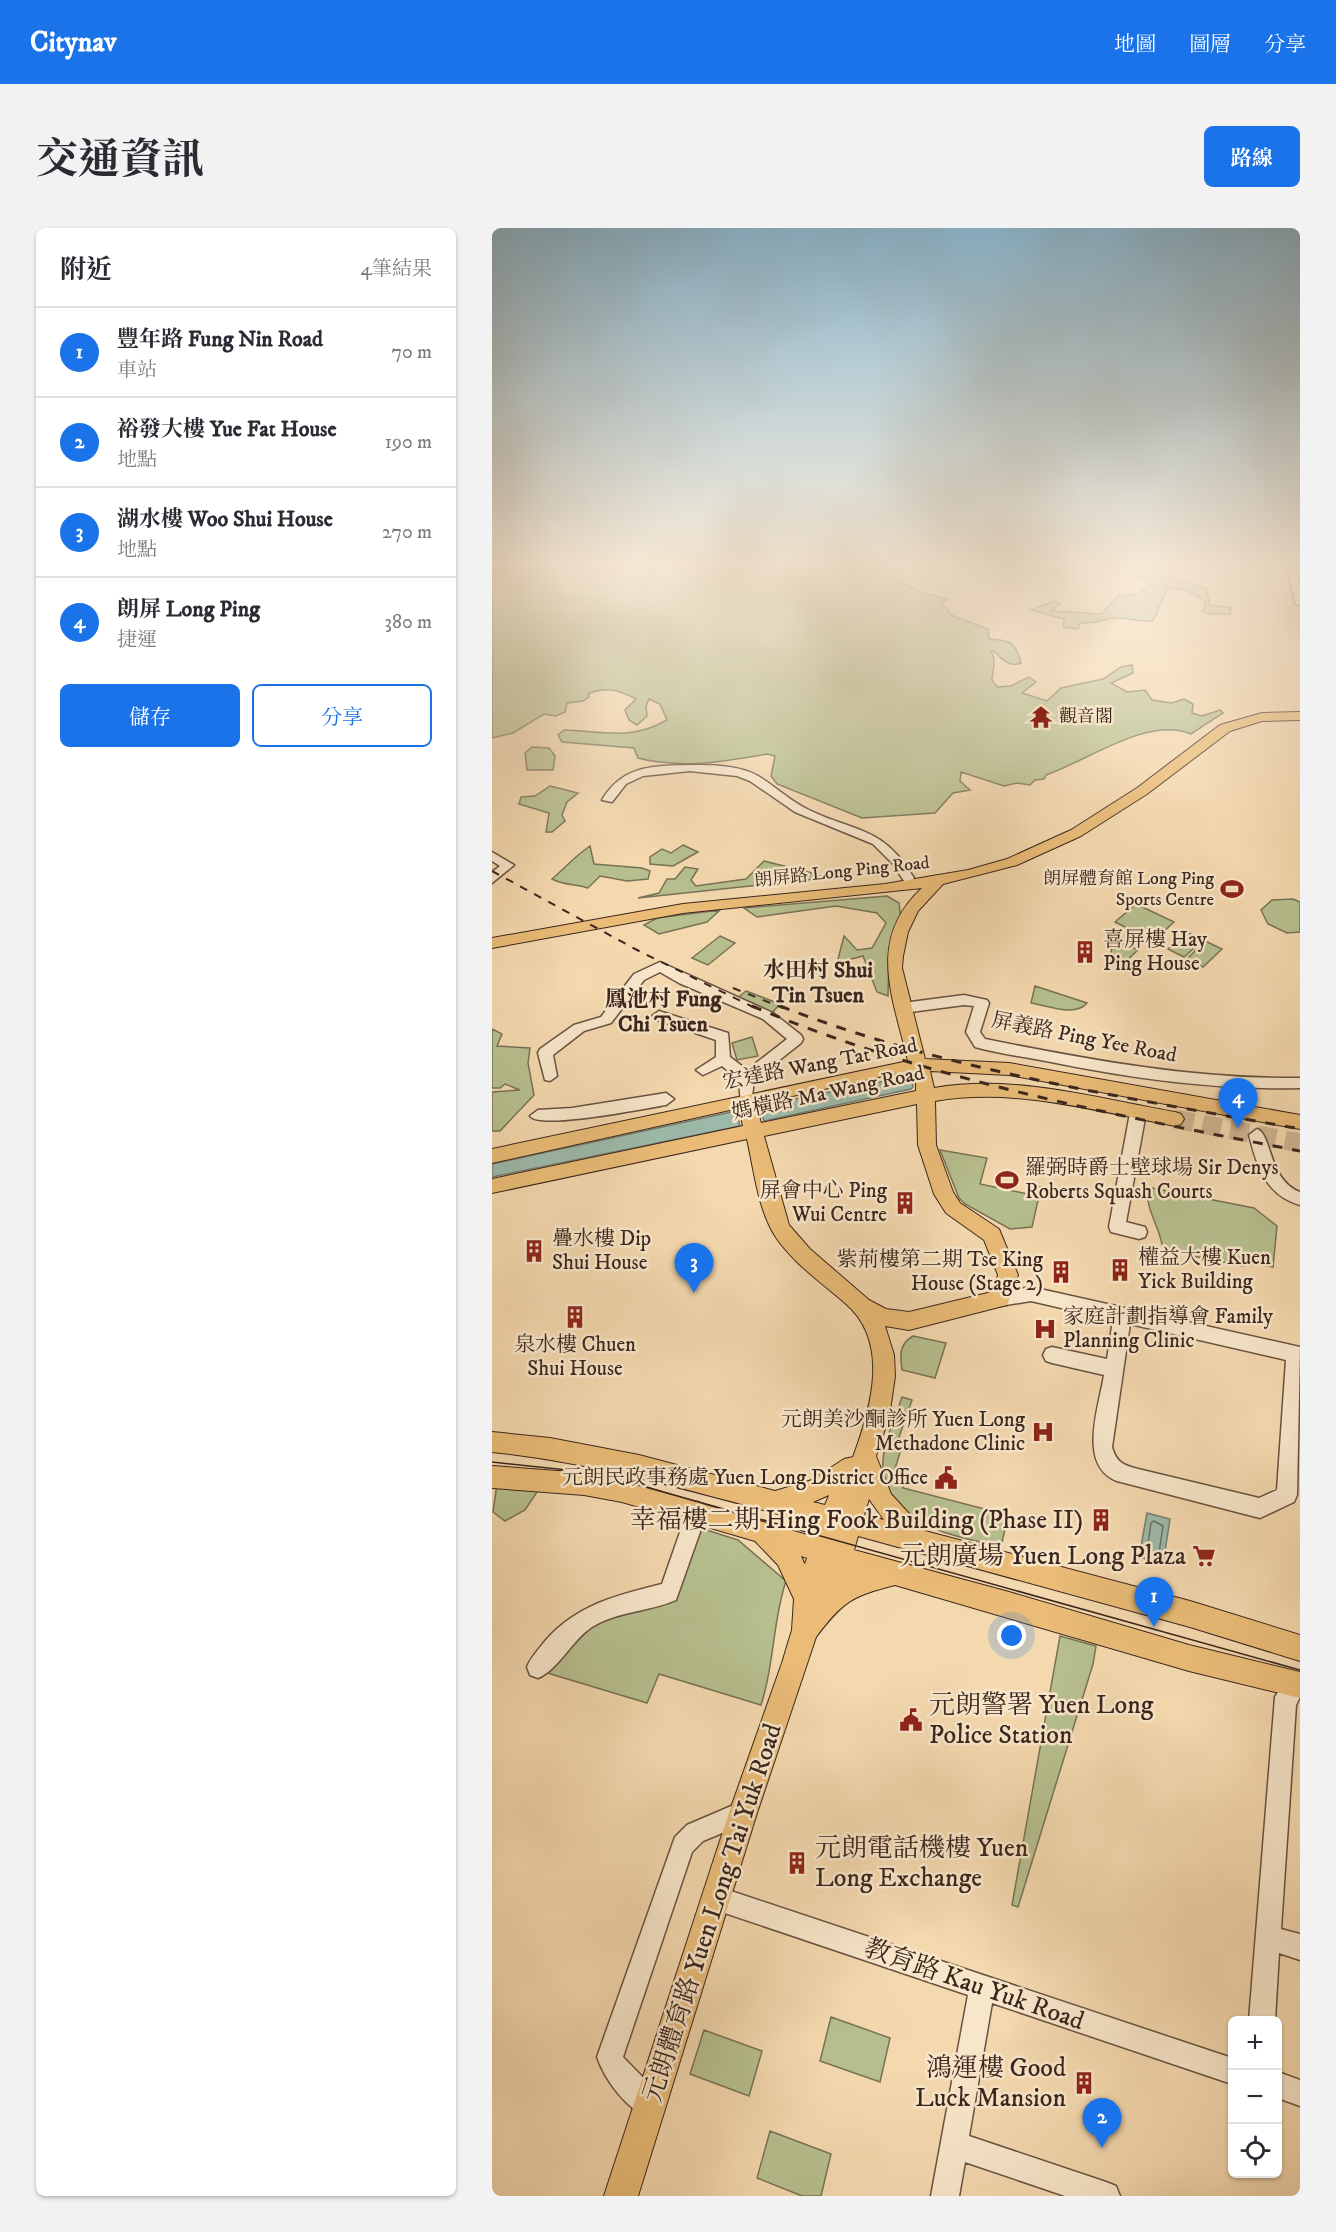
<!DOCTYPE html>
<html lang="zh-TW">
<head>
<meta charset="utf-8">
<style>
	body { margin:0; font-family:"IM FELL DW Pica","Noto Serif TC",serif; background:#f2f2f3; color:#2b2b33 }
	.controls { position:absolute; right:18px; bottom:18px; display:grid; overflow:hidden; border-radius:9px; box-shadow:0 2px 4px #0004 }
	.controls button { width:54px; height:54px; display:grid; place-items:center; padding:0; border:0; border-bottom:2px solid #e1e1e2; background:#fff; color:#2b2b33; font:30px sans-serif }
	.you { position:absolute; left:520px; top:1408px; width:21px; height:21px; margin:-15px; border:4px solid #fff; border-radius:50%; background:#1a73e8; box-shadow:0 0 0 9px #1a73e833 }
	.badge { display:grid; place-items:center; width:39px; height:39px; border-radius:50%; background:#1a73e8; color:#fff; font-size:20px; font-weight:700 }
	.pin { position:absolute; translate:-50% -50px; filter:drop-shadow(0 2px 3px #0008) }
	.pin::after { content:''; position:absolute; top:32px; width:21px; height:18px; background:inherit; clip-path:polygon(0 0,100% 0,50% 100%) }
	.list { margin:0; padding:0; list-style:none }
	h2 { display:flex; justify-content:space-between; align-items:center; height:78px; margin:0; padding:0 24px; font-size:26px }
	h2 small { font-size:20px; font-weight:400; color:#7c7c81 }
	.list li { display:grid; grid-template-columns:39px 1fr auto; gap:18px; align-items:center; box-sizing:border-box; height:90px; padding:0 24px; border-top:2px solid #e1e1e2 }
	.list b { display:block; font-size:22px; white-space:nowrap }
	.list p { margin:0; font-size:20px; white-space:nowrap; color:#7c7c81 }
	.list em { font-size:20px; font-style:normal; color:#7c7c81 }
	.actions { display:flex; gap:12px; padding:18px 24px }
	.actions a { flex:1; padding:14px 0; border:2px solid #1a73e8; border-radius:9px; text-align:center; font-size:21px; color:#1a73e8 }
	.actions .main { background:#1a73e8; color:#fff }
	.icon { flex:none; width:33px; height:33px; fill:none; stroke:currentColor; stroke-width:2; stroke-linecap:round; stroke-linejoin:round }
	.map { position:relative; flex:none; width:808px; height:1968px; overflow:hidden; border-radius:9px }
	header { display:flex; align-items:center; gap:36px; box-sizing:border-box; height:84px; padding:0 30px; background:#1a73e8; color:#fff }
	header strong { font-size:28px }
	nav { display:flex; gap:33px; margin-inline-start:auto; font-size:21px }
	.intro { display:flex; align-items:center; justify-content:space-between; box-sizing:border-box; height:144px; padding:0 36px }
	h1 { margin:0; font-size:42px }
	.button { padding:15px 27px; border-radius:9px; background:#1a73e8; color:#fff; font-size:21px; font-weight:700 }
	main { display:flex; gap:36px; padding:0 36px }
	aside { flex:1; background:#fff; border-radius:9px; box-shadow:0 2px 4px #0004 }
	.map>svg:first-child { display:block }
</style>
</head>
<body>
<header>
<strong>Citynav</strong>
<nav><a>地圖</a><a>圖層</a><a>分享</a></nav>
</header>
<div class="intro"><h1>交通資訊</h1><a class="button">路線</a></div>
<main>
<aside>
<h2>附近<small>4筆結果</small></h2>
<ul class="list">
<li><span class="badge">1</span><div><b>豐年路 Fung Nin Road</b><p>車站</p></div><em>70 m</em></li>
<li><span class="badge">2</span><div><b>裕發大樓 Yue Fat House</b><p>地點</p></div><em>190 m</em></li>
<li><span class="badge">3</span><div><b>湖水樓 Woo Shui House</b><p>地點</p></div><em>270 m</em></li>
<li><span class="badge">4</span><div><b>朗屏 Long Ping</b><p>捷運</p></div><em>380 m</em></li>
</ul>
<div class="actions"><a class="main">儲存</a><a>分享</a></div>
</aside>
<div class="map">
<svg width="808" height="1968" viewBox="0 0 808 1968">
	<rect width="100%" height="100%" fill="#f4d8ae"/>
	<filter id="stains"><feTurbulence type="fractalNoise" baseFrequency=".00333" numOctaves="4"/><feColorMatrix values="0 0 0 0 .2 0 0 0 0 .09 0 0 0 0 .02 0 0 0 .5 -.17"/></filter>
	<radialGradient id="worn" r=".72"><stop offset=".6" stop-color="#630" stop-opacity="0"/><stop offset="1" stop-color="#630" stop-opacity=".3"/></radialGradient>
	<path fill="#b7bf8e" stroke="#787256" stroke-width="1.5" d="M0,337h408l-3,12c14,16 32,17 51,22l-6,5 11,12 35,13 1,10c22,2 26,2 32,24 -11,5 -20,-4 -27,-12l-3,1c6,7 1,21 1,28l5,7 14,-1 18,-9 7,5 -14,11 25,8 14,-13 42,-9 18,-12 11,-2 1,8 -22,10 16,9 18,-2 7,10 20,3 12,-4 9,5 -1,9 10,3 18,-6 3,3 -32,21c-43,-18 -102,26 -145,41l-2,4 -9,1 -5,5 -13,-2 -13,3 -43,-14 -1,9 10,9 -17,3 -18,20 -73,5 -85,-34 -6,-8 4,-20 -8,-2c-44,8 -85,15 -129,4l-4,-10 -72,-6 -4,-7 6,-5c39,1 67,11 103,-10l-7,-16 -11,-5 -3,7 1,10 -10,9 -8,-5 -4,-10 11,-11c-17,-9 -30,-13 -48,-5l1,3 -6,4 -16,2 -2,9 -9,4 -12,-2 -31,19 -21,5z
		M654,338l23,3v3l-14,3 51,13 4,17 21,3 -1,6h-22l-6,-3 4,-5 -3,-7 -17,-9 -18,-2 -15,33c-14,2 -31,-6 -44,-2 -11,3 -17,4 -29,4l-2,6 -15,-2 1,-8 -33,-9 23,-9 6,3 -9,7 50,3 17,-18 21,-2 13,-11 -19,-8z
		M40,519l17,1 6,8 -2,14h-26l-2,-17z
		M58,558l28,7 -11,9 -5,13 3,6 -13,11h-6l3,-19 -30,-9 2,-7 14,-1z
		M191,617l15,7 -25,14 -23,-2v-7l12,-8 9,4z
		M98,618l4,18 48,4 8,3 -2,8 -21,2 -27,-5 -12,12c-12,-4 -25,-3 -36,-9 14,-12 23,-23 38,-33z
		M272,633c21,6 41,8 61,17l-187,20 21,-5 8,-14h8l10,-12 13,2 -7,11 5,6 50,-7z
		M395,668l12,7 2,17 -12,35 -1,41 -11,-4 -14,-36 -26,7 7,-27 13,14 15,-2 14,-25 -9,-10 -41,-7 -79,11 -13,-9z
		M801,671l7,3v30l-13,1 -19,-9 -7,-14 11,-10z
		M644,676l38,18 -21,19 -38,-19z
		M228,682l-13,12 -48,12 -15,-9 13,-7z
		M695,704l16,8 -19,17 -16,-8z
		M228,708l15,7 -27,22 -16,-7z
		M621,710l25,12 -11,10 -16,-7z
		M713,713l17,8 -19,18 -16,-8z
		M543,758l52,17c-11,14 -40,3 -56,0z
		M254,763l34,13 -9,10 -35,-15z
		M0,801l10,5 -5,12 33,2 -2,15 6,32 -34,36h-8v-39l28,-2 -15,-6 -5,4h-8z
		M260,809l6,19 -21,4 -5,-17z
		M448,922l47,8 -7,26 48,10 2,-8 11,1 -9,40 -22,2 -45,-25 -6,-6z
		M655,959l107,21 23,18 -4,41 -17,-3 -13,2 -80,-16c-3,-25 -17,-37 -16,-63z
		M421,1108l33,7 -11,35 -33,-8c-2,-15 -3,-26 11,-34z
		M410,1169l10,3 -14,40 5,3 -9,29 13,3 -4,13 105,27 -7,32c-43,-11 -115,-20 -118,-78 -2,-23 12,-50 19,-72z
		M5,1256l42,5 -14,21 -20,11 -12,-9z
		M205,1299l41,13 48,41c-14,42 -11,81 -25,124l-102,-31 -12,29 -106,-32 33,-37 99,-44z
		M568,1408l36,10 -3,18 -75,243 -6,-2z
		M339,1789l59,21 -10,44 -60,-21z
		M212,1802l58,21 -13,45 -59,-22z
		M278,1903l61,23 -10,42h-19l-45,-18z"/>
	<path fill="#9cbaaa" stroke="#757e72" stroke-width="1.5" d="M412,849l8,2 1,8 -2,2 -147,32 -3,-10 9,-7z
		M244,883l4,15 -248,51v-13z
		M655,1285l23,6 -7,45 -24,-7z"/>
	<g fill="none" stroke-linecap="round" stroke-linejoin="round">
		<path stroke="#6b7064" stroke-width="1.5" d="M662,1293l9,5 -4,27 -3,2 -9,-4 4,-28z"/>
		<path stroke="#cfb491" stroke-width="19" stroke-dasharray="19 9" stroke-linecap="butt" d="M683,891l125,24"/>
		<g stroke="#685241" stroke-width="3">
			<path id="minor" d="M794,337h8l6,21v20l-5,-3z
				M198,537c22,0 49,0 68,11 18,11 32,25 51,34 48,23 74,16 105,68l-2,3h-8l-11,-17 -20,-20 -78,-32 -45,-31 -13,-5 -47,-5 -47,5 -17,8 -14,18 -10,-2c21,-35 51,-34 88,-35z
				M0,624l22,13 -22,18v-11l8,-6 -8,-5z
				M168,734l113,51 28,22 2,4 -2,4 -47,37 -3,25h-10l-2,-25 -17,-14 -19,9 -7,-5 20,-13v-17l-62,-21 -2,-3 7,-5 69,22 2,24 17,13 40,-31 -24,-20 -84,-36 -19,-11 -16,8 -33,43 -27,8 -31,24 4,21 -7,5 -5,-1 -7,-27 2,-4 34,-24 27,-8 33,-43z
				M472,767l23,5 2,3 -9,29 5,7c105,21 208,40 315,39v10c-84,2 -166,-9 -249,-26 -25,-5 -51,-8 -76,-15l-9,-15 8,-26 -10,-1 -61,8 -7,-5 7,-5z
				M174,865l8,6 -8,6c-20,3 -127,25 -136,11l8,-6 34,-2z
				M646,879l8,6 -20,109 19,5 2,5 -2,5 -6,2 -28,-7 -2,-5 21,-114z
				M765,901c15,5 11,51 43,63v13c-34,-10 -43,-38 -51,-70z
				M539,1059l269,60 -3,148 -3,7 -34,16 -143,-37c-40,-16 -18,-74 -13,-106l-52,-12 -6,-2 -3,-6 3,-6 6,-2 55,12 6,-39 -82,-19 -31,5 -6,-2 -3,-5 3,-5zM638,1096l156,36 -9,130 -18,8 -121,-29c-15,-4 -22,-7 -26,-22z
				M205,1274l7,3 3,7 -31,88c-27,12 -58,11 -84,27 -20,13 -34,43 -54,51l-8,-3 -3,-8c4,-10 12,-18 19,-27 31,-35 71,-45 116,-56l25,-72 3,-7z
				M804,1445l4,2v22l-4,8 -15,224 19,5v26l-21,-7 -4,67h-26l26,-323 13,-21z
				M251,1573l8,4 4,8 -4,8 -48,20 -11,11 -69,205 37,38 3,10 -3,10 -10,3c-24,-9 -45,-38 -53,-61l78,-220 12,-12z
				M224,1658l516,172v26l-240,-81 -23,133 137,46 10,4 4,10h-55l-100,-34 -6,34h-28l37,-201 -261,-88 -3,-9 3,-9z
				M786,1844l22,8v26l-22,-8z"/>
		</g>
		<g stroke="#3a251d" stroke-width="2">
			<path id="major" d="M808,484v8l-38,1 -32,10 -83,63 -66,42 -64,29 -74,19 -25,27 -10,21 -5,24 -1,12 23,91 84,4 291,52v14l-291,-54 -79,-4 4,17c81,-14 161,10 241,24l6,2 3,5 -3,5 -6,2c-79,-15 -160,-39 -240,-25l1,44 17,47 7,11 39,26 19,46 -11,30 -98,25 -24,-4 9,29 1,21 -6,41 -13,39 15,38 34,37 265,70 110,34v26l-110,-34 -332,-91 -4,14 155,42 180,53 111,27v26l-111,-27 -294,-86c-43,11 -52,16 -79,52l-59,176 -119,383h-34l125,-383 53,-150 10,-33 2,-31 -16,-34 -23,-24 -133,-39 -38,-7 -92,-7v-22l92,7 38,7 192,57 4,-12c-108,-29 -214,-61 -326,-73v-20l58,6 89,17 136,36 37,-11 32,-21 9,-2c18,-49 38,-115 -8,-154 -24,-21 -52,-40 -70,-67 -17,-27 -21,-66 -28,-97l-255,54v-14l251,-53 -4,-18 -247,55v-14l416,-88c-15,-64 -42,-121 14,-173l-239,25 -191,35v-10l191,-34 202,-20 83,-14 39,-11 64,-29 66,-42 83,-63 42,-12zM421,845l3,6v12l-155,32 -5,-19 136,-30zM425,876l1,41 16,49 12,19 38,27 14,35 -6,17 -83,20 -23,-3 -17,-9 -59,-51 -21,-24 -25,-89zM337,1267l-4,10 -12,-3zM377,1271l15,21 -20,-5zM309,1328l6,2 -2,6 -1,-1z"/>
		</g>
		<use href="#minor" fill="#f8e6ca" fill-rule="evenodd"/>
		<use href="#major" fill="#eabc77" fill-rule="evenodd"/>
		<path stroke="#3a251d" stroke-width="1.5" d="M0,1234l75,8 64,13 669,187"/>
		<path stroke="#3a251d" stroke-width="2" stroke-dasharray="8 8" stroke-linecap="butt" d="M0,643l145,79 118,58
			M241,760l50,20"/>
		<path stroke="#3a251d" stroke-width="3" stroke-dasharray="10 10" stroke-linecap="butt" d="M260,778c175,74 362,109 548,145
			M288,778c166,65 345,91 520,123"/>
	</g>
	<linearGradient id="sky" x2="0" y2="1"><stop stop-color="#89b6cf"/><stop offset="0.55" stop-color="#faeddb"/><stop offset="1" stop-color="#faeddb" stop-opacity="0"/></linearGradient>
	<rect width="808" height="612" fill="url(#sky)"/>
	<defs>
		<g id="temple-bare" transform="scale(1.8)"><path d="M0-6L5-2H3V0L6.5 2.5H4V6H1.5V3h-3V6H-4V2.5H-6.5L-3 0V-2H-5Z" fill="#8f2418" stroke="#f8e6ca" stroke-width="2.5" paint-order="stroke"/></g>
		<g id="stadium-bare" transform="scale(1.8)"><path d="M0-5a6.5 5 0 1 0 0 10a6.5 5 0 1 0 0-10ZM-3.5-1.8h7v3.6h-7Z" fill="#8f2418" stroke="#f8e6ca" stroke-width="2.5" paint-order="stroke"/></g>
		<g id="building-bare" transform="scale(1.8)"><path d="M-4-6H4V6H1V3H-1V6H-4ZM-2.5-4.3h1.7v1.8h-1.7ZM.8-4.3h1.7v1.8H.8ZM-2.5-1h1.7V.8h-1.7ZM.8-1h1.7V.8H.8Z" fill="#8f2418" stroke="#f8e6ca" stroke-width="2.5" paint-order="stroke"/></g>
		<g id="hospital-bare" transform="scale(1.8)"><path d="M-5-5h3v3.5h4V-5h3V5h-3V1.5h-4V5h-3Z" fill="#8f2418" stroke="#f8e6ca" stroke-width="2.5" paint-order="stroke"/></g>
		<g id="civic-bare" transform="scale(1.8)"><path d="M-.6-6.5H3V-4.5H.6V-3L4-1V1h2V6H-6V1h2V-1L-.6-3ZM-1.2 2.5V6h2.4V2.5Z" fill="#8f2418" stroke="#f8e6ca" stroke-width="2.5" paint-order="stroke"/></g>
		<g id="supermarket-bare" transform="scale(1.8)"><path d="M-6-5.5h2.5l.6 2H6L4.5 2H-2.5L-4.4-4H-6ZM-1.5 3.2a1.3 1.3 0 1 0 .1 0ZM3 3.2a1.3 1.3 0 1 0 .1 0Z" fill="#8f2418" stroke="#f8e6ca" stroke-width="2.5" paint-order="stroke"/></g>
	</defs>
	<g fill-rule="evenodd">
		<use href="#temple-bare" x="549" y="489"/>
		<use href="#stadium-bare" x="740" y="661"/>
		<use href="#building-bare" x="593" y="724"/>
		<use href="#stadium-bare" x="515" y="952"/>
		<use href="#building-bare" x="413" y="975"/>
		<use href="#building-bare" x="42" y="1023"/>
		<use href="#building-bare" x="628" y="1042"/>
		<use href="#building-bare" x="569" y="1044"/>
		<use href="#building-bare" x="83" y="1089"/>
		<use href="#hospital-bare" x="553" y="1101"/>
		<use href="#hospital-bare" x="551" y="1204"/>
		<use href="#civic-bare" x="454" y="1250"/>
		<use href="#building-bare" x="609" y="1292"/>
		<use href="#supermarket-bare" x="712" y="1328"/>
		<use href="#civic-bare" x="419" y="1492"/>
		<use href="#building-bare" x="305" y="1635"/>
		<use href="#building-bare" x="592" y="1855"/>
	</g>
	<g text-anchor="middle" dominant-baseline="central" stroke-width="5" stroke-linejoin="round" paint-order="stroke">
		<g font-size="18" fill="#3a251d" stroke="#f8e6ca" text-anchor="start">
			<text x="567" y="489">觀音閣</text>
			<text x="722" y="651" text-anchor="end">朗屏體育館 Long Ping<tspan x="722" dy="21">Sports Centre</tspan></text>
		</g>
		<g font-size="18" fill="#3a251d" stroke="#f8e6ca">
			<text transform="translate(350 644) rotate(-6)">朗屏路 Long Ping Road</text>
		</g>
		<g font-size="21" fill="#3a251d" stroke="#f8e6ca" text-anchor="start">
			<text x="611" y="712">喜屏樓 Hay<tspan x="611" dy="24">Ping House</tspan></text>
			<text x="533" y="940">羅弼時爵士壁球場 Sir Denys<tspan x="533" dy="24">Roberts Squash Courts</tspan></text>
			<text x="395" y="963" text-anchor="end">屏會中心 Ping<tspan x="395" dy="24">Wui Centre</tspan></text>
			<text x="60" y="1011">疊水樓 Dip<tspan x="60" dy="24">Shui House</tspan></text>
			<text x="646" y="1030">權益大樓 Kuen<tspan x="646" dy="24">Yick Building</tspan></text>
			<text x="551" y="1032" text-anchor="end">紫荊樓第二期 Tse King<tspan x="551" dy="24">House (Stage 2)</tspan></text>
			<text x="571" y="1089">家庭計劃指導會 Family<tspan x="571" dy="24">Planning Clinic</tspan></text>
			<text x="83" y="1117" text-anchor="middle">泉水樓 Chuen<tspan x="83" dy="24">Shui House</tspan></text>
			<text x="533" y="1192" text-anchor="end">元朗美沙酮診所 Yuen Long<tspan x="533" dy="24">Methadone Clinic</tspan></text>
			<text x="436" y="1250" text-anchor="end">元朗民政事務處 Yuen Long District Office</text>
		</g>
		<g font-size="21" fill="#3a251d" stroke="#f8e6ca">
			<text transform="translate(592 810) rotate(11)">屏義路 Ping Yee Road</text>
			<text transform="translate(328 836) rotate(-11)">宏達路 Wang Tat Road</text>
			<text transform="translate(336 865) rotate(-12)">媽橫路 Ma Wang Road</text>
		</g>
		<g font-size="22" font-weight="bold" fill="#3a251d" stroke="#f8e6ca">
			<text x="326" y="742">水田村 Shui<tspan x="326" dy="25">Tin Tsuen</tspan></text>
			<text x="171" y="771">鳳池村 Fung<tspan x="171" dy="25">Chi Tsuen</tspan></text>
		</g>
		<g font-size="26" fill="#3a251d" stroke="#f8e6ca" text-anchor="end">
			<text x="591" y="1292">幸福樓二期 Hing Fook Building (Phase II)</text>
			<text x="694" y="1328">元朗廣場 Yuen Long Plaza</text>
			<text x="437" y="1477" text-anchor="start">元朗警署 Yuen Long<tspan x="437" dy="30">Police Station</tspan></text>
			<text x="323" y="1620" text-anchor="start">元朗電話機樓 Yuen<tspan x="323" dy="30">Long Exchange</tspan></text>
			<text x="574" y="1840">鴻運樓 Good<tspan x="574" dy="30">Luck Mansion</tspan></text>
		</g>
		<g font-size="26" fill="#3a251d" stroke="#f8e6ca">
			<text transform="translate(221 1685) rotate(-72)">元朗體育路 Yuen Long Tai Yuk Road</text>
			<text transform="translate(482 1757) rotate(19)">教育路 Kau Yuk Road</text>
		</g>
	</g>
	<rect width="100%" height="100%" filter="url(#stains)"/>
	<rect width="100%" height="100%" fill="url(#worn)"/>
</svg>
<div class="controls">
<button>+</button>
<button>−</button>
<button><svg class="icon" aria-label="locate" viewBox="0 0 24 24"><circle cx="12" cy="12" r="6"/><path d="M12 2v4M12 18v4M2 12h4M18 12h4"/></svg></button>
</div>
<div class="you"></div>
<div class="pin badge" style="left:662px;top:1399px">1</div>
<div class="pin badge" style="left:610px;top:1920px">2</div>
<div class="pin badge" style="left:202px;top:1065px">3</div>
<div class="pin badge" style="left:746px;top:900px">4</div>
</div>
</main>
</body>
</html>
